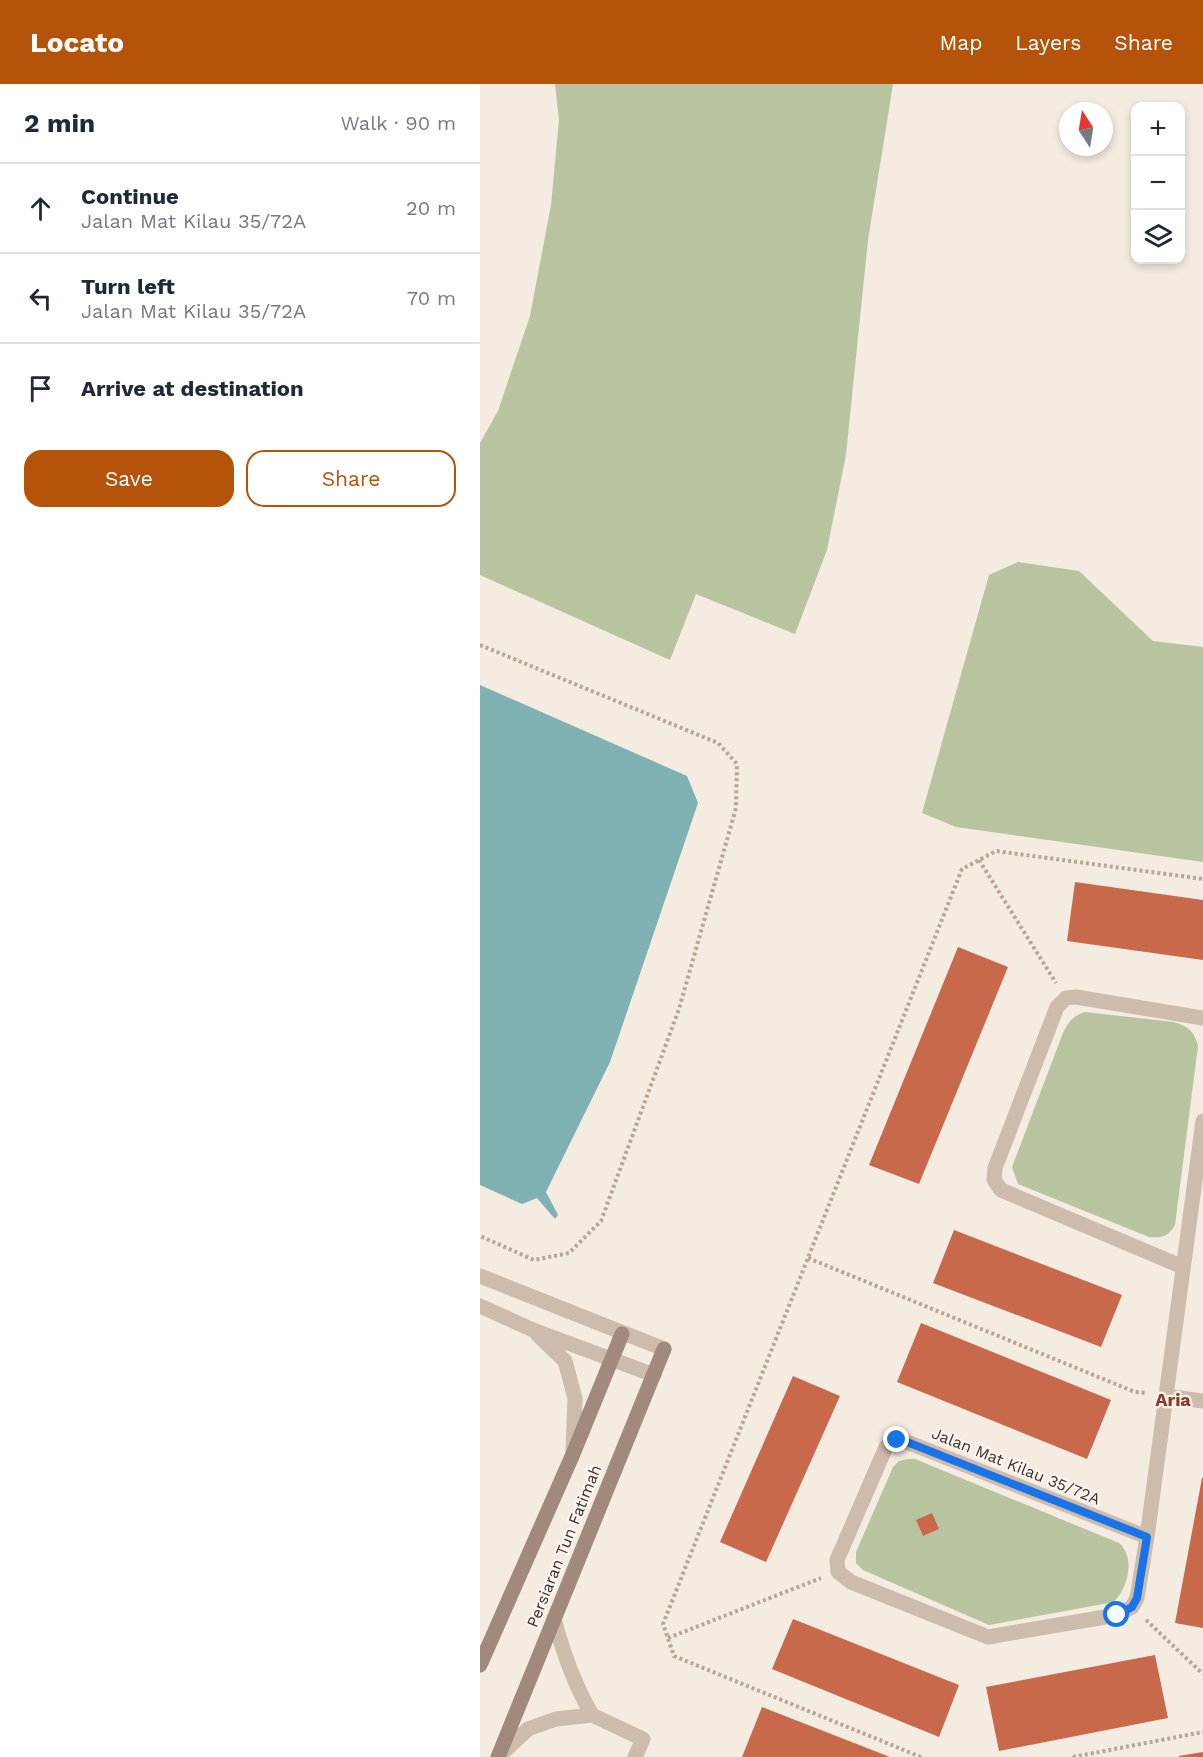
<!DOCTYPE html>
<html lang="en">
<head>
<meta charset="utf-8">
<style>
	body { margin:0; font-family:"Work Sans",sans-serif; background:#f2f2f3; color:#1f2937 }
	.controls { position:absolute; right:18px; top:18px; display:grid; overflow:hidden; border-radius:12px; box-shadow:0 3px 9px #0003 }
	.controls button { width:54px; height:54px; display:grid; place-items:center; padding:0; border:0; border-bottom:2px solid #e0e1e3; background:#fff; color:#1f2937; font:30px sans-serif }
	.compass { position:absolute; left:579px; top:18px; width:54px; height:54px; border-radius:50%; background:#fff; box-shadow:0 3px 9px #0003; rotate:348deg }
	.stop { position:absolute; width:18px; height:18px; margin:-14px; border:4px solid #1a73e8; border-radius:50%; background:#fff }
	.stop.end { background:#1a73e8; border-color:#fff; box-shadow:0 2px 6px #0008 }
	.list { margin:0; padding:0; list-style:none }
	h2 { display:flex; justify-content:space-between; align-items:center; height:78px; margin:0; padding:0 24px; font-size:26px }
	h2 small { font-size:20px; font-weight:400; color:#747a83 }
	.list li { display:grid; grid-template-columns:39px 1fr auto; gap:18px; align-items:center; box-sizing:border-box; height:90px; padding:0 24px; border-top:2px solid #e0e1e3 }
	.list b { display:block; font-size:22px; white-space:nowrap }
	.list p { margin:0; font-size:20px; white-space:nowrap; color:#747a83 }
	.list em { font-size:20px; font-style:normal; color:#747a83 }
	.actions { display:flex; gap:12px; padding:18px 24px }
	.actions a { flex:1; padding:14px 0; border:2px solid #b45309; border-radius:18px; text-align:center; font-size:21px; color:#b45309 }
	.actions .main { background:#b45309; color:#fff }
	.icon { flex:none; width:33px; height:33px; fill:none; stroke:currentColor; stroke-width:2; stroke-linecap:round; stroke-linejoin:round }
	.map { position:relative; flex:none; width:723px; height:1673px; overflow:hidden }
	header { display:flex; align-items:center; gap:36px; box-sizing:border-box; height:84px; padding:0 30px; background:#b45309; color:#fff }
	header strong { font-size:28px }
	nav { display:flex; gap:33px; margin-inline-start:auto; font-size:21px }
	main { display:flex }
	aside { flex:1; background:#fff }
	.map>svg:first-child { display:block }
</style>
</head>
<body>
<header>
<strong>Locato</strong>
<nav><a>Map</a><a>Layers</a><a>Share</a></nav>
</header>
<main>
<aside>
<h2>2 min<small>Walk · 90 m</small></h2>
<ul class="list">
<li><svg class="icon" aria-label="ahead" viewBox="0 0 24 24"><path d="M12 20V5M6 11l6-6 6 6"/></svg><div><b>Continue</b><p>Jalan Mat Kilau 35/72A</p></div><em>20 m</em></li>
<li><svg class="icon" aria-label="left" viewBox="0 0 24 24"><path d="M17 20v-9H6M10 6l-5 5 5 5"/></svg><div><b>Turn left</b><p>Jalan Mat Kilau 35/72A</p></div><em>70 m</em></li>
<li><svg class="icon" aria-label="arrive" viewBox="0 0 24 24"><path d="M6 21V4h12l-3 4 3 4H6"/></svg><div><b>Arrive at destination</b></div></li>
</ul>
<div class="actions"><a class="main">Save</a><a>Share</a></div>
</aside>
<div class="map">
<svg width="723" height="1673" viewBox="0 0 723 1673">
	<rect width="100%" height="100%" fill="#f4ebe1"/>
	<path fill="#b8c4a0" d="M75,0h338l-25,156 -22,215 -19,95 -32,84 -99,-40 -26,66 -190,-85v-132l18,-32 32,-95 21,-111 8,-85z
		M538,478l61,9 74,70 50,6v215l-247,-35 -34,-14 67,-238z
		M605,928l89,10c15,5 20,9 24,24l-23,179c-7,12 -13,13 -26,12l-131,-53 -6,-17 51,-134c6,-12 10,-17 22,-21z
		M428,1375h7l204,84c17,15 9,44 -5,59l-125,23 -126,-55 -7,-7v-11l37,-85 6,-6z"/>
	<path fill="#7fb0b2" d="M0,601l207,91 11,27 -88,259 -64,130 12,23 -3,4 -18,-21 -15,6 -42,-19z"/>
	<path fill="#c8694b" d="M595,798l128,18v60l-136,-19z
		M478,863l50,20 -89,217 -50,-19z
		M474,1146l168,65 -21,52 -168,-64z
		M441,1239l190,77 -24,59 -190,-77z
		M313,1292l47,20 -74,166 -46,-20z
		M722,1394h1v150l-28,-5z
		M452,1429l7,16 -16,7 -7,-16z
		M313,1535l166,66 -20,52 -167,-68z
		M675,1571l13,63 -169,33 -13,-64z
		M282,1623l128,50h-148z
		M723,1668v5h-24v-1z"/>
	<g fill="none" stroke-linecap="round" stroke-linejoin="round">
		<path stroke="#b9a596" stroke-width="4" stroke-dasharray="3 3" stroke-linecap="butt" d="M0,561l238,98 19,21 -1,44 -57,201 -78,212 -32,32 -35,7 -54,-24
			M499,776l77,123
			M328,1174l327,134 12,1
			M666,1536l57,54
			M188,1554l153,-60
			M441,1673l-247,-101 -11,-32 299,-755 34,-18 207,28
			M593,1673l130,-25"/>
		<path stroke="#cdbbac" stroke-width="15" d="M703,1183l-182,-77 -7,-10 1,-12 62,-161 9,-9 10,-1 127,21
			M0,1192l184,73
			M0,1222l53,24 121,45
			M58,1251l27,26 10,37 -2,53
			M686,1312l37,5
			M667,1453l-240,-95 -10,-2 -11,7 -49,113 1,12 13,10 137,55 129,-22 15,-8 5,-9 10,-61 56,-416
			M112,1631l51,24 -8,18
			M18,1673l30,-28 28,-10 36,-4c-18,-32 -28,-60 -38,-96"/>
		<path stroke="#a18a7d" stroke-width="15" d="M0,1581l93,-211 49,-120
			M18,1673l166,-408"/>
	</g>
	<g fill="none" stroke-linecap="round" stroke-linejoin="round">
		<path stroke="#1a73e8" stroke-width="8" d="M417,1356l10,2 240,95 -10,61 -5,9 -15,8"/>
	</g>
	<g text-anchor="middle" dominant-baseline="central" stroke-width="4.5" stroke-linejoin="round" paint-order="stroke">
		<g font-size="16" fill="#3b302b" stroke="#fbf5ee">
			<text transform="translate(536 1382) rotate(22)">Jalan Mat Kilau 35/72A</text>
			<text transform="translate(84 1462) rotate(-68)">Persiaran Tun Fatimah</text>
		</g>
		<g font-size="18" font-weight="bold" fill="#8c3b22" stroke="#fbf5ee">
			<text x="693" y="1315">Aria</text>
		</g>
	</g>
</svg>
<div class="controls">
<button>+</button>
<button>−</button>
<button><svg class="icon" aria-label="layers" viewBox="0 0 24 24"><path d="M12 4l9 5-9 5-9-5zM3 14l9 5 9-5"/></svg></button>
</div>
<svg class="compass" viewBox="-18 -18 36 36"><path d="M0-13l5 13h-10z" fill="#e53935"/><path d="M0 13l5-13h-10z" fill="#747a83"/></svg>
<div class="stop" style="left:637px;top:1531px"></div>
<div class="stop end" style="left:417px;top:1356px"></div>
</div>
</main>
</body>
</html>
